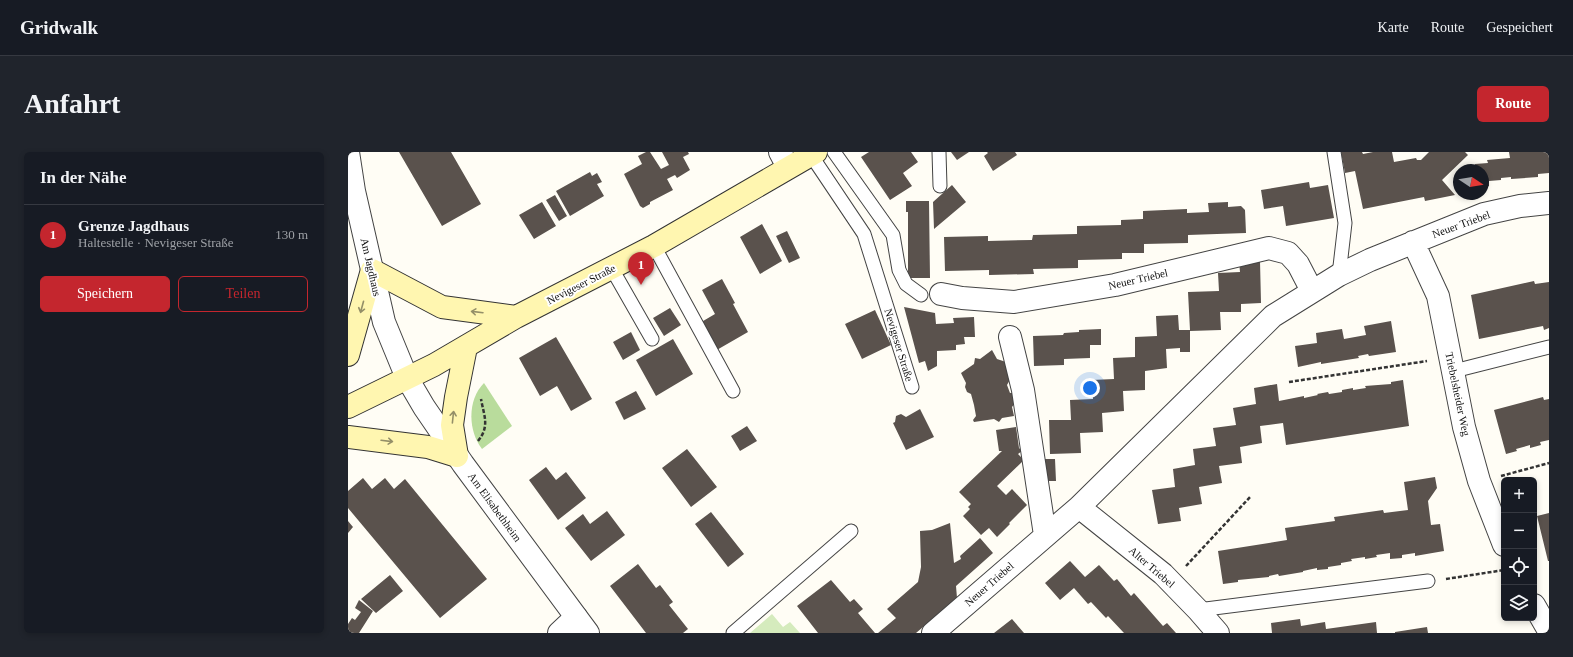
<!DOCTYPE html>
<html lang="de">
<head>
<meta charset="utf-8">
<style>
	body { margin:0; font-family:Georgia,serif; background:#20242c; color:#f1f3f6 }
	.controls { position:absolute; right:12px; bottom:12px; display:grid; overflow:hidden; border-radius:6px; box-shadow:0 2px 6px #0003 }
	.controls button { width:36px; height:36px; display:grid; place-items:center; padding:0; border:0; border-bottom:1px solid #363941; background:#171b24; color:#f1f3f6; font:20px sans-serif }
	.compass { position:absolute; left:1105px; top:12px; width:36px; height:36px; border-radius:50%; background:#171b24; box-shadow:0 2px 6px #0003; rotate:102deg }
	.you { position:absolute; left:742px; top:236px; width:14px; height:14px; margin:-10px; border:3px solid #fff; border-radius:50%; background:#1a73e8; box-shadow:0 0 0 6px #1a73e833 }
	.badge { display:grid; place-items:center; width:26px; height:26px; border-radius:50%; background:#c4262e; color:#fff; font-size:13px; font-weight:700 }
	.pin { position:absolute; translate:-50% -33px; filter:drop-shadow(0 1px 2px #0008) }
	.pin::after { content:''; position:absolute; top:21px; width:14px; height:12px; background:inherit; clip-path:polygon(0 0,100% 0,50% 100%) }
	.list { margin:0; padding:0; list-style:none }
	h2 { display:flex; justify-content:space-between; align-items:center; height:52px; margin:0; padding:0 16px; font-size:17px }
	h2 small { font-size:13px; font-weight:400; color:#9ea1a6 }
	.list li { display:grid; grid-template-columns:26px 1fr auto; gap:12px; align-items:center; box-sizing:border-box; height:60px; padding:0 16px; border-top:1px solid #363941 }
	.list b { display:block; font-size:15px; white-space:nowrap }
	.list p { margin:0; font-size:13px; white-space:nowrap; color:#9ea1a6 }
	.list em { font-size:13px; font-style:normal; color:#9ea1a6 }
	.actions { display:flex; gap:8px; padding:12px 16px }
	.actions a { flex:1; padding:9px 0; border:1px solid #c4262e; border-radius:6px; text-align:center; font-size:14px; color:#c4262e }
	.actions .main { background:#c4262e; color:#fff }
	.icon { flex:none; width:22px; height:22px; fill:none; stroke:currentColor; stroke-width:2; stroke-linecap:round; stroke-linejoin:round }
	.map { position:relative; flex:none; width:1201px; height:481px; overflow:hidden; border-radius:6px }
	header { display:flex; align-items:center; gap:24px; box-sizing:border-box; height:56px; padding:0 20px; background:#171b24; border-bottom:1px solid #363941 }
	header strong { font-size:19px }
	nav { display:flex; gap:22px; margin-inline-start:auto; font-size:14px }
	.intro { display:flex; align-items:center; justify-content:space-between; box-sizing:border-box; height:96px; padding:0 24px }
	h1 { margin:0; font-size:28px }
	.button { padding:10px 18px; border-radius:6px; background:#c4262e; color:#fff; font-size:14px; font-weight:700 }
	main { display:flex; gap:24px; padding:0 24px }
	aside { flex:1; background:#171b24; border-radius:6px; box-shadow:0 2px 6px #0003 }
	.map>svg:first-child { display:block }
</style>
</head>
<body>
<header>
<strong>Gridwalk</strong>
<nav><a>Karte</a><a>Route</a><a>Gespeichert</a></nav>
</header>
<div class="intro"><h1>Anfahrt</h1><a class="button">Route</a></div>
<main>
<aside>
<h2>In der Nähe<small></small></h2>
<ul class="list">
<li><span class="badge">1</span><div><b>Grenze Jagdhaus</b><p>Haltestelle · Nevigeser Straße</p></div><em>130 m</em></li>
</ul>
<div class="actions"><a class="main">Speichern</a><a>Teilen</a></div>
</aside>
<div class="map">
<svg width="1201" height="481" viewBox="0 0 1201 481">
	<rect width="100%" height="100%" fill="#fffdf5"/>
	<path fill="#d5ebbd" d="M424,462l11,13 7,-5 10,11h-50z"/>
	<path fill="#b9dc9c" d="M136,231l28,43 -30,23c-14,-18 -15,-49 2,-66z"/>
	<path fill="#5a524d" d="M51,0h52l30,52 -39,22z
		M298,0h4l11,17 8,-4 -7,-13h26l1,2 -6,3 7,13 -13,8 -2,-3 -8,4 6,11 -23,12v2l-7,4 -3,-2 -16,-32 18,-10 -4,-8z
		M521,0h42l7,10 -15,11 9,13 -22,14 -29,-43z
		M603,0h18l-12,8z
		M639,0h28l2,3 -24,16 -9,-15 4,-3z
		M993,0h21l1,2 10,-2h19l2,10 22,-4 1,2h4l8,-8h36l3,3 -26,25 13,15 -30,6 -1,-4 -61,12 -8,-38 -10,2z
		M1161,0h40v21l-11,1v3l-27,2v-2l-10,1v2l-12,1v5l-6,1v-17h-7l-1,-6 13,-1 -1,-3 23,-2z
		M242,20l2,4 5,-3 5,9 -5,2 7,12 -34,20 -14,-25z
		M961,30l1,6 18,-3 6,33 -48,8 -3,-20 -19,3 -3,-19z
		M604,33l14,17 -32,27 -1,-27z
		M207,43l12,21 -8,5 -13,-21z
		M558,49h23l1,77h-22v-66h-2z
		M194,50l14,24 -22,13 -15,-24z
		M880,50v5l13,-1 4,4 1,23 -58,2v8l-44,1v9h-22v6l-44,1v8l-45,1 1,5 -45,1v-5l-44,1 -1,-34 44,-1v5l44,-1 1,-5 44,-1v-8l44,-1v-5l22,-1v-8l44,-2v4l22,-1 -1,-9z
		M414,72l20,37 -22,13 -20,-37z
		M439,79l13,27 -11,5 -13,-27z
		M891,109h21l1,42 -20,1v8h-21l1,18 -31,1v21h-10v-4l-14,1 1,19 -22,3v19l-22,1 1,20 -22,2 1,19 -23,1 1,20 -31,1 -1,-34h22l-1,-20 23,-1 -1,-19 22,-1 -1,-21 22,-1v-20l22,-1 -1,-20 22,-1 1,15h11l-2,-38 31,-1 -1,-18 22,-1z
		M374,127l13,24 -2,1 15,28 -33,19 -17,-27 17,-10 -13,-24z
		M1186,129l1,3 14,-2v46l-5,2 -1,-4 -64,13 -8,-44z
		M556,155l31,6 1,11 18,-1 -1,-5 21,-1 1,20h-11l1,7 -9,1v5l-19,1v15l-9,5 -3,-10 -6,2z
		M322,156l11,17 -17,11 -11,-18z
		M527,158l16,35 -29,14 -17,-35z
		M1043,169l5,31 -27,4 -1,-2 -10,2 1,2 -38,6v-2l-23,5 -3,-21 22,-3 -1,-10 26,-4 2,10 22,-4 -2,-9z
		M753,177v16h-11v13l-26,1v6l-30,1 -1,-30 30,-1 1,-2 15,-1v-2z
		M283,180l9,18 -17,10 -10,-18z
		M208,185l36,62 -21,12 -14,-25 -17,10 -21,-38z
		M325,187l20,35 -37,22 -20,-36z
		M644,198l5,9 9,3 6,14 -5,9 3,8 7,-1 1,7 -6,8 2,9 -12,2 -3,4 -5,-3 -20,3 -1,-2 3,-4 -2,-11 -3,-11 -4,-2 -2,-5 1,-4 -5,-10 13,-9 1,-6 5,1z
		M1055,228l6,46 -123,19 -3,-22 -23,3 2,17 -22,4 2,16 -23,3 3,17 -23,4 3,17 -23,4 2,13 -23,3 -6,-34 23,-3 -2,-18 22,-4 -2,-16 23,-3 -3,-18 23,-3 -3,-17 23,-4 -2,-16 23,-4 2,17 25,-5v2l14,-3 -1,-1 11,-2 1,2 13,-2v-2l11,-2v2l13,-2 -1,-2 26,-2v-2z
		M288,239l10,18 -22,11 -9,-18z
		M1195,245l1,3 5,-1v41l-9,2 1,3 -11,3v-3l-14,4 1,2 -11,3 -12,-44z
		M572,257l14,28 -28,13 -13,-27 2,-1 1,-6 5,-2 5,3z
		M399,274l10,15 -17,10 -9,-15z
		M668,275l3,21 3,3 -4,3 6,6 -27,26 9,9 6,-6 15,16 -18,18 1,1 -13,13 -8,-9 -8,7 -18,-19 7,-7 -2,-2 3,-3 -12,-12 43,-41h-3l-3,-21z
		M339,297l30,38 -26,20 -29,-39z
		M697,307h10l1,22h-11z
		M198,315l10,13 10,-8 20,26 -28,22 -29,-40z
		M1087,325l2,11 -9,13 3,24 9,-1 4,27 -29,5v-3l-13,2v3l-12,1v-6l-14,2 1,2 -12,2v-2l-14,2 1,2 -11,2v2l-13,2v2l-11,1v-2l-14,3v1l-24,4 -1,-2 -9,2v1l-31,3v2l-15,2 -5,-33 69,-11 -2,-12 50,-7 -1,-4 49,-7 1,3 24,-3 -4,-28z
		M15,326l9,11 13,-11 9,11 11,-10 82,100 -47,39 -92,-110v-17z
		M259,359l18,24 -34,26 -26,-33 18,-14 7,10z
		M363,360l33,42 -16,13 -33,-43z
		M1201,361v48h-1l-11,-45z
		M0,369l5,6 -5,6z
		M602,371l4,40 7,-4 -1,-3 20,-18 13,15 -37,33 1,12 -41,35h-38l18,-15 -9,-9 31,-27 3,-15 -1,-36 12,-1z
		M722,409l15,16 14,-12 15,16 3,-2 14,17 3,-3 29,33 4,-3 9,10h-52l-16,-17 -2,2 -15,-16 -3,2 -14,-16 -14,12 -15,-17z
		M290,412l18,24 4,-3 13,17 -4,3 19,24 -5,4h-37l-36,-47z
		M42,423l13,16 -27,22 -15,-14z
		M483,428l19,22 4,-3 9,10 -5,4 17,20h-57l-21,-27z
		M11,448l14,11 -14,22h-9l-2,-1v-8l4,-6 3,2 6,-8 -6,-4z
		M664,467l12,14h-30z
		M952,467l1,7 24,-4 1,7 50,-7 1,11h-105l-1,-10z
		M1079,475l1,6h-33v-1z"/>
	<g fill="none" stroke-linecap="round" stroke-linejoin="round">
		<g stroke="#444" stroke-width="15">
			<path id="service" d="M486,0l59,83 6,35 7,14 15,11
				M591,0l1,34
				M986,0l11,71 -6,52
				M463,3l53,79 48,153
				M306,94l79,145
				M264,117l40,70
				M1106,219l95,-24
				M850,458l230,-29
				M385,481l118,-102"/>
		</g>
		<g stroke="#444" stroke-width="24">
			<path id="minor" d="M0,0l6,39 30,131 23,56
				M432,0l8,15
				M1065,90l25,54 26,131 15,54 25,64
				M593,142l21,4 52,4 101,-17 154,-37 19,5 10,11 14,27
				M662,185l13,53 22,145
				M731,355l84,67 35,36 20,23
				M1186,453l15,26
				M211,481l17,-16
				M585,481l146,-126 194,-191 66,-41 31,-15 114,-46 36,-8 29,-3"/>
		</g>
		<g stroke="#444" stroke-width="24">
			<path id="tertiary" d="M59,226l17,29 39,57 125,169"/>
		</g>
		<g stroke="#333" stroke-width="24">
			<path id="secondary" d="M0,203l24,-85 70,37 74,10
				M0,255l86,-42 82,-48 138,-71 162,-94
				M0,285l80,10 29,9 -5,-31 4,-28 10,-50"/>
		</g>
		<path stroke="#333" stroke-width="2.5" stroke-dasharray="4 2" stroke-linecap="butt" d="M941,230l138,-21
			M130,289c12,-15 6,-25 3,-42
			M1153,324l48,-13
			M838,414l65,-70
			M1098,427l58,-9"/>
		<use href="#service" stroke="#fff" stroke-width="13"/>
		<use href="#minor" stroke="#fff" stroke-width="22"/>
		<use href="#tertiary" stroke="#fff" stroke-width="22"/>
		<use href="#secondary" stroke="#fff6b0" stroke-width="22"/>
	</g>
	<defs><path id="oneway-shaft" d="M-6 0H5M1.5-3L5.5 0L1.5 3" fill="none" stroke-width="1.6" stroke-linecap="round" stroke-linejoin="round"/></defs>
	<g stroke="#948f68">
		<use href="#oneway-shaft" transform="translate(14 155) rotate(105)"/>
		<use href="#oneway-shaft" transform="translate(129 160) rotate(-173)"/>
		<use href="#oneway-shaft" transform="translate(105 265) rotate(-84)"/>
		<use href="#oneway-shaft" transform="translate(39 289) rotate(7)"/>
	</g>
	<g text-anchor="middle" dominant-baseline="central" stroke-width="4" stroke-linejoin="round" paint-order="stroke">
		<g font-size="11" fill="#111" stroke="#fff">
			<text transform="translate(1113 72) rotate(-20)">Neuer Triebel</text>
			<text transform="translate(23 115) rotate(77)">Am Jagdhaus</text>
			<text transform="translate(790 127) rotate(-13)">Neuer Triebel</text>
			<text transform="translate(233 132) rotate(-27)">Nevigeser Straße</text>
			<text transform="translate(551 193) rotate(73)">Nevigeser Straße</text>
			<text transform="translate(1110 242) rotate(78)">Triebelsheider Weg</text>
			<text transform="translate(147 355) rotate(54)">Am Elisabethheim</text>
			<text transform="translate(804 415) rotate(41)">Alter Triebel</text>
			<text transform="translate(641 432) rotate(-41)">Neuer Triebel</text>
		</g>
	</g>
</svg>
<div class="controls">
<button>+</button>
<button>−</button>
<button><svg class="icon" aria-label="locate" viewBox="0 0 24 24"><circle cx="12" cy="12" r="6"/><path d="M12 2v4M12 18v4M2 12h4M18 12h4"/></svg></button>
<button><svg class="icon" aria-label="layers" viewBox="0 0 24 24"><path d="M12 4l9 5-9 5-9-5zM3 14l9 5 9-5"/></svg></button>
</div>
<svg class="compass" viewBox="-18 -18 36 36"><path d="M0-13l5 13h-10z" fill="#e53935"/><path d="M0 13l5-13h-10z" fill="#9ea1a6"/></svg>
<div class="you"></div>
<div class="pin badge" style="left:293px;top:133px">1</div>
</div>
</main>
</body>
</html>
